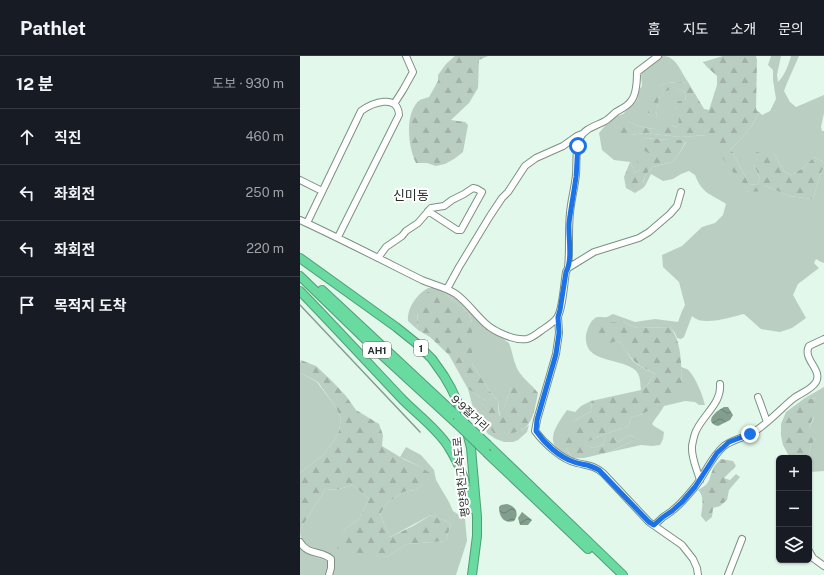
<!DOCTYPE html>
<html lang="ko">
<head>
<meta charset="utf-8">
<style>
	body { margin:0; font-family:"Public Sans","Noto Sans KR",sans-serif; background:#20242c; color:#f1f3f6 }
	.controls { position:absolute; right:12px; bottom:12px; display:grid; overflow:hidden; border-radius:6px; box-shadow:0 1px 3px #0004 }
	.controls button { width:36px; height:36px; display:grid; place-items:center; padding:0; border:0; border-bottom:1px solid #363941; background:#171b24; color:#f1f3f6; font:20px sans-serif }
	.stop { position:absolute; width:12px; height:12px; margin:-9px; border:3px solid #1a73e8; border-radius:50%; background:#fff }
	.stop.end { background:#1a73e8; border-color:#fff; box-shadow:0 1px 4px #0008 }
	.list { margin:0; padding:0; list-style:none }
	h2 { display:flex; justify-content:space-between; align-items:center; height:52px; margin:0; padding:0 16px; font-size:17px }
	h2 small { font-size:13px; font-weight:400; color:#9ea1a6 }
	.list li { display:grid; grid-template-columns:26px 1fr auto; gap:12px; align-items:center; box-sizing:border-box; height:56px; padding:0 16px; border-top:1px solid #363941 }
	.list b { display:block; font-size:15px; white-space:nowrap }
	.list em { font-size:13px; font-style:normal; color:#9ea1a6 }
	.icon { flex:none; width:22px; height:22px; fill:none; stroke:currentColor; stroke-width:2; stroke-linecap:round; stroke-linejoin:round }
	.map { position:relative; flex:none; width:524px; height:519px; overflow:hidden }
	header { display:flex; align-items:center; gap:24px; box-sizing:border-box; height:56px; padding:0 20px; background:#171b24; border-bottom:1px solid #363941 }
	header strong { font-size:19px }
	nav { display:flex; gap:22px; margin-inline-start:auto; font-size:14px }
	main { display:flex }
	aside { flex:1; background:#171b24 }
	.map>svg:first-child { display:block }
</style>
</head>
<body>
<header>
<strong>Pathlet</strong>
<nav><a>홈</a><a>지도</a><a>소개</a><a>문의</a></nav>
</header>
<main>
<aside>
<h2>12 분<small>도보 · 930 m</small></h2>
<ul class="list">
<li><svg class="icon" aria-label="ahead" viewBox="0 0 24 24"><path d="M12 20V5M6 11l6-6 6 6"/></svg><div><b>직진</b></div><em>460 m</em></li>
<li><svg class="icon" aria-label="left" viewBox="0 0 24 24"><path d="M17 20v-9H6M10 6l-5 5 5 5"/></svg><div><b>좌회전</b></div><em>250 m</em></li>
<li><svg class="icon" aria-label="left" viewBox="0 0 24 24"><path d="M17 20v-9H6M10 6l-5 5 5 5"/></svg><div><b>좌회전</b></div><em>220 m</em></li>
<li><svg class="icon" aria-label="arrive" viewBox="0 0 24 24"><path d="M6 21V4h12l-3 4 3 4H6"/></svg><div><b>목적지 도착</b></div></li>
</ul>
</aside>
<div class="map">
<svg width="524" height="519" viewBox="0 0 524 519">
	<defs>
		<pattern id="forest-firs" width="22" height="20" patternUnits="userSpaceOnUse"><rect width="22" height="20" fill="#bbcec2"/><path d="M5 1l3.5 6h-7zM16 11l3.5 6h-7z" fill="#a1b1a7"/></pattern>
		<pattern id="water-waves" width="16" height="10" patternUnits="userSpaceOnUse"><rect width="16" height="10" fill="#829e8d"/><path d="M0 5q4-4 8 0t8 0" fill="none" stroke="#6a8173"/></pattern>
	</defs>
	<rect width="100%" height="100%" fill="#e1f8ea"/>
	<path fill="#bbcec2" d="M363,0c13,0 18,16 25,26l-23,1 -5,3 -12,28 8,4c1,-5 1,-14 3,-19 4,-12 19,-13 27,-6l-1,8 -10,6c5,8 7,12 1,20 -8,-4 -16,-2 -23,2l-15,-3 -11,-5 4,14 13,-2 37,4 26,-2h4l37,57 16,-7 25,11 24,3 7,-24 4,-8v96l-3,-1 -5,-3 -2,4 5,5 -21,16 -5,11 13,23 -14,10 -12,4 -19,-3 -17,-15c-13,3 -41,13 -52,2l-8,21 -3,2 -4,-1 -2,-5 -5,-6 -32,1 -15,-6 -14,20 9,-1c7,5 10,15 16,21 6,5 14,8 21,12l-6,9 -8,7c-1,-7 0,-15 -6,-20 -16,-13 -52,-6 -49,-35 1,-5 4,-14 9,-17 3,-2 8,0 12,-1 1,0 5,-3 6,-3l22,8 20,-3 23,3 4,-11 3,-6 -6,-23 -16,-15 -1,-12 20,-9 20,-19 13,-4 8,-8 3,-11c-16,-11 -23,-9 -31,-29l-6,-4 -8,3 -8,5 -10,2 -12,-7 -6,12 -2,-3 3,-9 7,-7 19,-5 7,-8 7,-12 -3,-2h-14l-25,-2 -8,7 20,12 -16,13 -5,3 -5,-11 -16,-2 -12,-10 -3,-17 6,-7 9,-9 9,-3 14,-14 2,-10 3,-4 -1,-12 10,-11z
		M471,0h10l-4,19 1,7c7,-7 10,-16 13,-26h8l-12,27 -3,8 6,11 6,5 28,-12v18l-3,14 1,4h2v31l-10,-5 -11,11 -12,7 -7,-4 -10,-17 -20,11 6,13 -3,7 -8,-1 -18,-35c12,-13 21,-20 28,-37l3,3 8,-4 6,-12 -3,-19v-10l-5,-5z
		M128,232h9l2,2 9,2 6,3 41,38 14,10c3,7 4,16 7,23 3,8 10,14 17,21h-22l-6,19 -5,11 -2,-16 -7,-8 -19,-29v-41l-2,-8 -7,-7 -18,-14 -27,7v11l-1,11 1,7 -10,-9c-1,-13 9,-27 20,-33z
		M381,311c1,0 5,2 6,2 8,6 16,27 18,36h-6l-4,-3 -10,-1 -21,5c-3,6 -8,11 -12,18l2,2 10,6 -1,7 -3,6 -8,1 -11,-1 -31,7 24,-12 1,-3 -5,-2 -12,7 -3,-3 -9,-4 -3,10 -11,3 -9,-4 13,-7 33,-11 1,-8 13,-4 39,-31z
		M0,317l17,9 18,24 6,12 -2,13 -6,11 -10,13 -23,18z
		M524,331v84l-15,1v-14h-6l6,-4 2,-9 5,-7 -7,-11 4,-7 4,-21 -12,-1z
		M168,333l17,11 -3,5 6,19 6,10 28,-4 7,-5 -2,7 -9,8 -5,2h-9l-8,-3 -8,-5 -11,-16 -5,-14z
		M291,345l1,10 -18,10 -8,27 6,10c-30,-12 -19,-28 -5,-48l8,2 6,-6z
		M106,391l15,8 13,15 2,10 13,22 4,9 12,8 2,22 -11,34h-126l3,-17c-15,-6 -33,-9 -33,-28l25,-40 14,-1 14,-4 16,14 -10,20 -13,9 -10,20 51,9 20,-13 39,-3 5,-18 -20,-8 -41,22 -10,-23 7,-11 16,-11 13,-2 16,-15 -13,-9 -19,-9z
		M0,489l28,15 2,6 -3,9h-27z"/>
	<path fill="url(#forest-firs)" d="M155,0h33l-9,4 -1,28 -9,15 -18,17 14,2 3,3 -5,27 -9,7 -9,5 -9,2 -9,-3h-11c-8,-16 -12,-51 4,-63 2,-1 6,-2 9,-3l9,-16v-6l8,-11z
		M423,0h33l1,4 -1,48 1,3 2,1c-7,17 -16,24 -28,37l18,35 8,1 3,-7 -6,-13 2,-13 18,2 10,17 7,4 12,-7 11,-11 10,5v5l-4,8 -7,24 -24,-3 -25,-11 -1,6 -15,1 -38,-51v-6h-3l-26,2 -37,-4 -13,2 -14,-3 1,-8 9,-3 11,5 15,3 6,-4 6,-9 4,1 2,8 5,2c5,-8 3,-12 -1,-20l3,-6h7l1,-8c-8,-7 -23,-5 -27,6 -2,6 -2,13 -3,20l-8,-5v-12l12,-16 5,-3 23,-1 16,27 5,1 8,-25v-9l-10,-9 -4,-5z
		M344,82l25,2h14l3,1 -7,13 -7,8 -19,5 -7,7 -3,8 2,4 -2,2 -8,5 -9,-5 -2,-11 6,-15 5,11 5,-3 -3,-9 7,-4h11l-20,-12z
		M136,233l9,5 18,14 7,7 2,8v41l19,29 7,8 1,15 6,-10 6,-19h22l5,6c-6,31 -8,42 -44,41l-14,-21 2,-8 3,-5 -17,-11 -19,-34 -19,-18 -12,-7 -1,-7 1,-11v-11l5,-7z
		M323,266l15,6 32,-1c12,14 11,38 12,56l-6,10 -33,21 -13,4 -1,8 -33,11 -12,7 8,4 11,-3 3,-10 6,-3 3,1v6l3,3 12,-7 5,2 -1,3 -24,12 -26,6h-12l-6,-10 -1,-11 9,-16 18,-10 -1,-10 50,-11 8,-7 6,-9c-6,-4 -15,-7 -20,-12 -7,-6 -10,-16 -17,-21l-9,2 -11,-9 1,-11z
		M1,304l15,6 16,15 14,15 10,14 23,14 4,11 -1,11 23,14 14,6 14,9 -17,15 -13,2 -16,11 -7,11 10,23 23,-11 18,-11 20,8 -5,18 -39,3 -20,13 -35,-5 -17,-4 11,-20 13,-9 10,-20 -16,-14 -14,4 -14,1 -25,40v-57l23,-18 10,-13 6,-11 2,-13 -6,-12 -17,-24 -18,-9v-10z
		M505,342l12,1v11l-8,17 9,5 -2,6 -5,7 -2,9 -6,4h-13l-7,-13 -2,-9v-12l5,-12z
		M421,403l12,2 3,5 -12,12 6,2 6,-6 4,3 -11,13 -2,10 -7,6 -7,2 -1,9 -6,5 -5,-6c1,-8 4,-20 -3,-26 13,-7 10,-9 15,-21 1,-3 5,-7 8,-10z"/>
	<path fill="url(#water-waves)" d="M424,351h4l5,8 -3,5 -12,6c-15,-4 -2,-15 6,-19z
		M207,448c8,2 13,9 7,17 -10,3 -15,-4 -15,-14l2,-2z
		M222,456l10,8 -4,5h-8l-2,-7z"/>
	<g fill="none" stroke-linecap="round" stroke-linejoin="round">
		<path stroke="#829e8d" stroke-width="1.5" d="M0,249l120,127"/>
		<g stroke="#7c9184" stroke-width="8">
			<path id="minor" d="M94,48l9,-14 10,-18 -7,-16
				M0,124l22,11
				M0,164c41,19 82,40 122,60 11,5 24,7 34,14 11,8 19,20 30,30 9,8 29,17 41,15 5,-1 11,-6 15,-9 6,-4 13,-8 16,-14 5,-9 6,-33 8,-44l2,-4 26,-16 45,-14 10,-6 21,-18 7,-8 4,-14
				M7,167l54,-112c11,-8 37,-18 38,4l-61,122
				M78,202l8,-11 16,-11 4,-5 12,-8 13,-15 13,-2 8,-6 12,-6 9,-6 4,1 5,3 -21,38h-4l-29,-19
				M268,212c2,-18 0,-37 2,-55 1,-13 5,-26 6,-39 1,-12 -1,-25 4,-36 5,-10 16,-12 25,-17 4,-2 7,-6 11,-9 5,-3 12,-6 15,-11 6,-7 6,-21 6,-29l21,-16
				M147,233l12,-22 31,-51 12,-18 6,-6 17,-26 11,-8 27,-12 14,-10 5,-2
				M258,261l1,16 -3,21 -19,66 -2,11c9,12 27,29 42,32 11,3 17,2 26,10l46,49 33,23 11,14 4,9 1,7
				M458,341l9,25
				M400,424c-3,-11 -9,-22 -8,-34 1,-5 2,-11 4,-15 7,-16 26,-28 24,-47
				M354,469c3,-2 6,-5 9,-8 3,-2 7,-4 10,-7 8,-6 14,-14 21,-22 11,-13 16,-30 30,-42 8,-6 19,-8 28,-13 16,-9 27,-23 42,-35 7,-5 17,-8 22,-16 7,-12 -14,-23 -7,-36l15,-7
				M0,486c8,14 21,8 31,17v9l-2,7
				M509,495l4,7 11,8
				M428,519l14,-36"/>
		</g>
		<g stroke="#519e76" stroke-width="10">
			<path id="highway" d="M0,202l96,69 20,16 16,16 12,17 7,12 7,15 6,17 7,28 6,69v19l-5,39
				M0,220l71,69 85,78
				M22,234l134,125
				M0,235c35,36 69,73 103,109 15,15 33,28 45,46 13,21 19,38 23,63
				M188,389l135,130
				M188,398l100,95"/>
		</g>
		<use href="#minor" stroke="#fff" stroke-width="6"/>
		<use href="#highway" stroke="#69daa0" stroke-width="8"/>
		<g stroke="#519e76" stroke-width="10" stroke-linecap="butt">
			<path id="highway-bridge" d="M156,359l32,30
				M156,367l32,31"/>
		</g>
		<use href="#highway-bridge" stroke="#69daa0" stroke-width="8"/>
	</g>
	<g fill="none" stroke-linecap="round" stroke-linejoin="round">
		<path stroke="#1a73e8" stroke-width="5" d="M278,90c-1,10 -1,20 -2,31 -2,15 -5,30 -7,46 -1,13 4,37 -3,49l-6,38 -2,7 1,16 -3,21 -19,66 -1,11c9,13 23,26 38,31 5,2 9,2 13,3 4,1 8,3 12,5l50,52 5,3 9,-8 9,-6 10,-9 13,-15 22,-34 12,-11 21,-8"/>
	</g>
	<g text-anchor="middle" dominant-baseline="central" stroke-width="4" stroke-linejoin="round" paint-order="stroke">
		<g fill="#fff" stroke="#666d69" stroke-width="1">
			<rect x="114" y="284" width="14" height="16" rx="3"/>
			<rect x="63" y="286" width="28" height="16" rx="3"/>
		</g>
		<g font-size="10" font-weight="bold" fill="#252e29">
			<text x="121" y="292">1</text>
			<text x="77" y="294">AH1</text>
		</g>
		<g font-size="11" fill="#252e29" stroke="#fff">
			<text transform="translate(170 357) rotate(43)">9·9절거리</text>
			<text transform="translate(161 421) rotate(-96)">평양희천고속도로</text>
		</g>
		<g font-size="13" fill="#252e29" stroke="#fff">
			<text x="111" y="139">신미동</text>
		</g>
	</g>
</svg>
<div class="controls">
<button>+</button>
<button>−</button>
<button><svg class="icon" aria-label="layers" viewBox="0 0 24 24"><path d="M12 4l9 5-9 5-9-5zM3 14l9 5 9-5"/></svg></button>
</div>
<div class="stop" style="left:278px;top:90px"></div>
<div class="stop end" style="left:450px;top:378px"></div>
</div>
</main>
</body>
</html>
